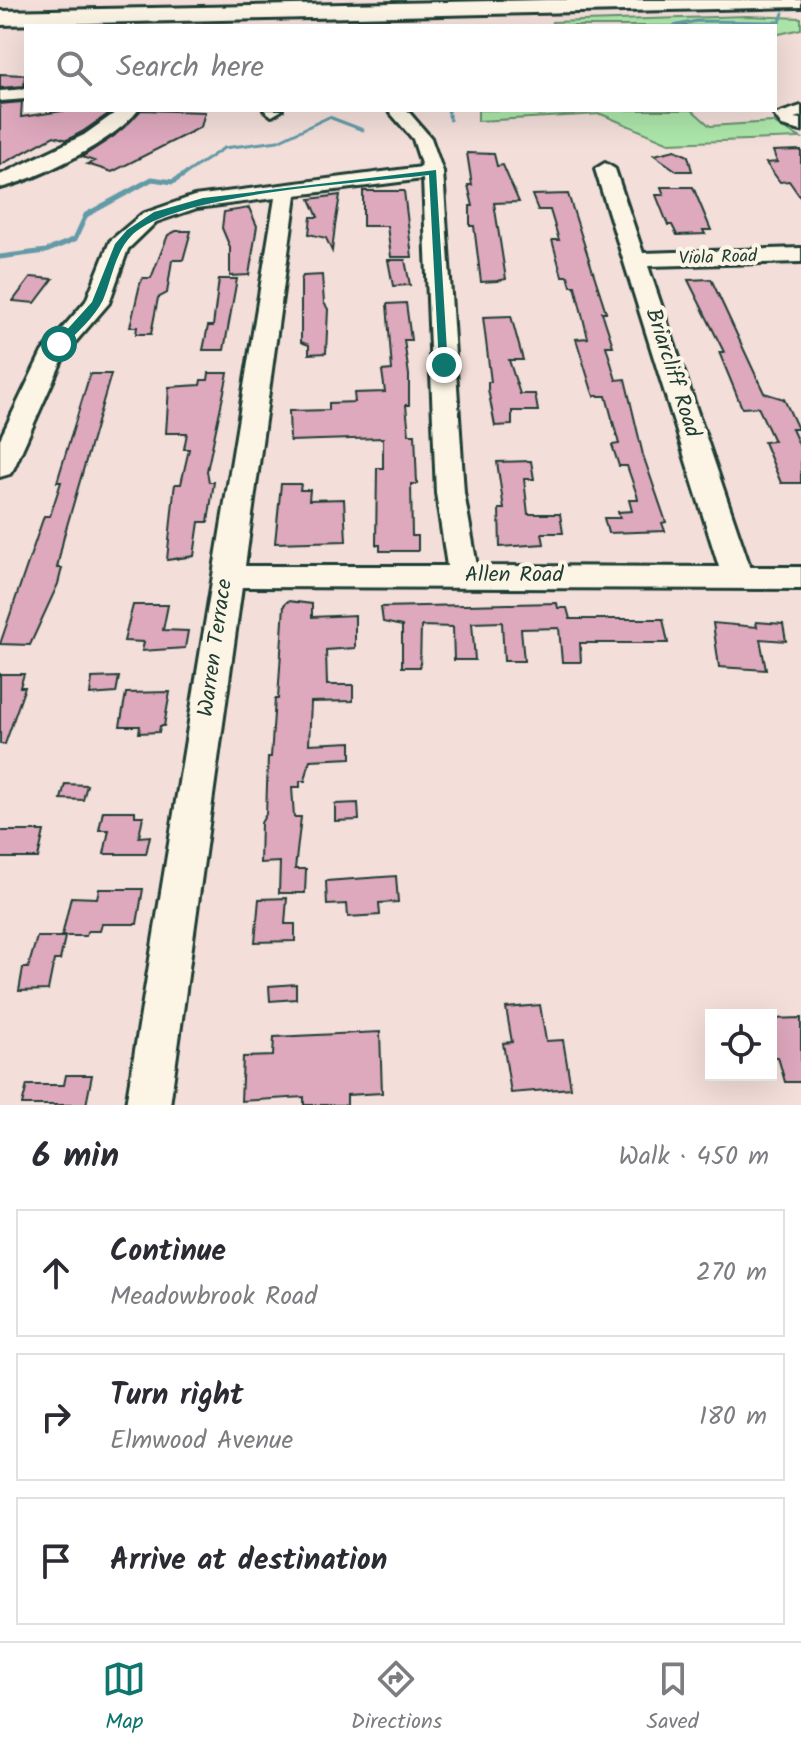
<!DOCTYPE html>
<html lang="en">
<head>
<meta charset="utf-8">
<style>
	body { margin:0; font-family:Kalam,sans-serif; background:#f7f7f7; color:#2b2b33 }
	.controls { position:absolute; right:24px; bottom:24px; display:grid; overflow:hidden; border-radius:0px; box-shadow:0 8px 32px #0002 }
	.controls button { width:72px; height:72px; display:grid; place-items:center; padding:0; border:0; border-bottom:2px solid #e1e1e2; background:#fff; color:#2b2b33; font:40px sans-serif }
	.stop { position:absolute; width:24px; height:24px; margin:-18px; border:6px solid #0f766e; border-radius:50%; background:#fff }
	.stop.end { background:#0f766e; border-color:#fff; box-shadow:0 2px 8px #0008 }
	.list { margin:0; padding:0; list-style:none }
	h2 { display:flex; justify-content:space-between; align-items:center; height:104px; margin:0; padding:0 32px; font-size:34px }
	h2 small { font-size:26px; font-weight:400; color:#7c7c81 }
	.list li { display:grid; grid-template-columns:52px 1fr auto; gap:24px; align-items:center; box-sizing:border-box; height:128px; margin:0 16px 16px; padding:0 16px; border:2px solid #e1e1e2; border-radius:0px }
	.list b { display:block; font-size:30px; white-space:nowrap }
	.list p { margin:0; font-size:26px; white-space:nowrap; color:#7c7c81 }
	.list em { font-size:26px; font-style:normal; color:#7c7c81 }
	.icon { flex:none; width:44px; height:44px; fill:none; stroke:currentColor; stroke-width:2; stroke-linecap:round; stroke-linejoin:round }
	.map { position:relative; flex:none; width:801px; height:1105px; overflow:hidden }
	.search { position:absolute; background:#fff; box-shadow:0 8px 32px #0002; left:24px; right:24px; top:24px; height:88px; display:flex; align-items:center; gap:20px; box-sizing:border-box; padding:0 28px; border-radius:0px; color:#7c7c81; font-size:30px }
	.sheet { height:536px; background:#fff }
	nav { display:flex; justify-content:space-around; align-items:center; box-sizing:border-box; height:112px; border-top:2px solid #e1e1e2; background:#fff; font-size:22px; color:#7c7c81 }
	nav a { display:grid; justify-items:center; gap:4px }
	nav .on { color:#0f766e }
	.map>svg:first-child { display:block }
</style>
</head>
<body>
<div class="map">
<svg width="801" height="1105" viewBox="0 0 801 1105">
	<rect width="100%" height="100%" fill="#f3ded9"/>
	<filter id="ink" filterUnits="userSpaceOnUse"><feTurbulence type="fractalNoise" baseFrequency=".0125" numOctaves="2"/><feDisplacementMap in="SourceGraphic" scale="16" xChannelSelector="R" yChannelSelector="G"/><feConvolveMatrix kernelMatrix="1 2 1 2 8 2 1 2 1" color-interpolation-filters="sRGB"/></filter>
	<g filter="url(#ink)">
		<path fill="#ade6aa" stroke="#66926f" stroke-width="2" d="M747,16l54,2v11l-26,6v-9h-224l1,-4z
			M478,110h214l18,16 62,-4 29,16 -132,5 -68,-29 -123,7z"/>
		<g fill="none" stroke-linecap="round" stroke-linejoin="round">
			<path stroke="#649aa7" stroke-width="3" d="M673,26l24,-5 83,1 3,-9
				M448,110l2,10
				M182,176l42,-28 54,-7 51,-24 34,13"/>
			<path stroke="#649aa7" stroke-width="5" d="M0,257l46,-6 29,-12 11,-24 66,-36 21,3 12,-8"/>
		</g>
		<path fill="#dea8bd" stroke="#1f3d34" stroke-width="2" d="M0,74l25,1 -1,11 -24,2z
			M22,102l-1,15 48,-7h45l-32,22 -15,8 -13,-4 -54,29v-61z
			M141,110l64,2 -4,15 -89,45 -25,-8 7,-3 -12,-4 32,-21z
			M675,150l13,6 4,15h-15l-23,-16z
			M801,150v48l-12,-17 -9,1 -14,-19 11,-1 -4,-11z
			M467,153l27,1 3,12 6,-1 16,37 -25,1 12,76 -9,2 -16,1 -7,-56h-4v-20h3l-5,-21h4z
			M661,187h32l18,43h-8l2,4 -28,1 -5,-10h-4l-12,-30h8z
			M363,191h41l8,66h-21l-4,-31h-24z
			M568,194l38,118h-4l11,34h-7l10,34 9,-1 18,76 23,67 -4,1 3,8 -57,2 -4,-15h16l-2,-6 14,-1 -3,-11h9l-1,-5 -10,-29h-8l-7,-21 7,-1 -13,-48h-12l-2,-5 -16,-52 12,-1 -13,-52h-4l-3,-10h-6l-10,-36h7l-9,-30h-12l-6,-15z
			M340,195l-5,31 -3,25 -6,-13 -17,-4 2,-17h7l-8,-18z
			M249,208l8,18 -8,49 -19,1v-29l-8,-19 2,-16z
			M176,231h15l-8,29h-11l-5,33 -9,5 -7,36h-15l1,-7h-7l10,-43 3,-6h8l17,-43z
			M388,260h17l5,25 -17,1z
			M322,275l2,28 4,6 -2,44 -17,1v-9l-8,-3v-62l2,-4z
			M31,277l22,2 -18,24 -22,-2z
			M219,279h18l-13,71h-21l5,-24h5z
			M711,279l53,114 20,6 14,30h-6l9,20v34h-20l-17,-41 10,-1 -16,-34 -16,1 -23,-56h5l-36,-72z
			M406,303l5,37h-7l5,35v30h-3l3,29h6l2,50h-6l1,52h6v15h-38v-6h-4l1,-77h6v-30l-93,3 -1,-30 40,-1v-7l26,-1 -1,-9 31,-1 -3,-21 10,-1 -5,-66z
			M511,316l12,44h-14l11,34h15l3,17h-26v14l-17,1 -7,-37v-7h3l-8,-65z
			M209,373h19l-21,98 2,11h5l-6,40h-9l-5,34 -27,4 7,-69 1,-7h6l8,-35h-5l3,-16h-21l3,-46 31,-2 1,-5h7z
			M90,374h21l-47,162 -7,32h5l-4,16 -28,61 -30,-1 44,-128h6l11,-34h-4z
			M531,461l3,18h-10l4,35h32l3,19h-21l2,11 -44,3 -1,-38h5l-7,-47z
			M281,484h20l-1,6h10l-1,10 35,-1 2,42 -71,2z
			M288,601l24,3v13l43,-2v33l-29,2 1,35h26v16l-42,1 -2,42 42,-2v16l-41,2 -5,21h-5v6h-8l2,30h7l-6,52h11l-1,24h-26l1,-31 -20,1 1,-40 5,-9 2,-57h3l4,-58h3l6,-94z
			M557,603l1,5h9l3,11h93l5,24h-88l1,19h-19l-3,-34 -38,1 3,32h-20l-2,-39 -30,1 3,37h-21l-1,-33 -32,-1 -1,41h-18v-41l-19,-4 -2,-15z
			M133,605h35l-5,25 25,1 -3,17 -43,3 2,-9 -20,-1z
			M756,622l27,2 3,17 -26,-2 6,31 -47,-3 -6,-44 44,4z
			M0,674h24l-4,13h5l-20,57h-5z
			M119,677l-3,16 -26,2 2,-17z
			M170,692l-6,34h-4l-1,6 -20,1 1,-7h-20l6,-33z
			M65,784l22,1 -4,15 -22,-1z
			M358,803l1,17 -24,1v-17z
			M103,811h32v5h8l-4,21 11,-1 -4,18h-42l5,-24h-10z
			M0,831h44l-6,27h-38z
			M396,876l2,26 -19,1 1,12 -32,2 -1,-13 -20,1 -1,-24z
			M99,889h44l-6,35h-35l-2,7h-12l-2,5h-24l9,-39 26,1z
			M287,898l-2,26h10v17l-40,1 4,-43z
			M37,937h28l-5,23h-6l-6,30 -29,1 4,-23h5z
			M296,984v15l-26,2 -1,-15z
			M540,1005l6,36 17,-1 8,48 -60,5 -8,-50 9,-1 -6,-34z
			M801,1018v64h-16l-7,-25h-7v-38z
			M380,1032l2,61 -35,2v10h-43v-8l-63,4 2,-44 30,-1 1,-19z
			M66,1075h26l-6,30h-64l5,-20h37z"/>
		<g fill="none" stroke-linecap="round" stroke-linejoin="round">
			<g stroke="#1f3d34" stroke-width="6">
				<path id="minor" d="M26,89v10l-26,2v-10z
					M801,106v10l-7,2 7,1v12l-19,-5 -8,-11z
					M119,110h19c-23,31 -100,69 -138,78v-13l84,-40z
					M264,110h18l-10,6z
					M388,110h19l24,28 12,34 21,321 13,73 242,1 -124,-398 10,-6 10,6 28,84 158,-5v14l-153,4 102,301h51v22l-559,-2 -72,518h-44l149,-907 -78,10 -41,14 -28,27 -19,54 -44,51 -51,114 -4,6 -10,3v-38l42,-87 44,-51 24,-60 32,-27 52,-18 228,-29 -9,-28zM423,179l13,314 11,73h-202l51,-371z"/>
			</g>
			<g stroke="#1f3d34" stroke-width="6">
				<path id="highway" d="M547,0h254v7l-801,18v-14z"/>
			</g>
			<use href="#minor" fill="#fcf5e5" fill-rule="evenodd"/>
			<use href="#highway" fill="#fcf5e5" fill-rule="evenodd"/>
		</g>
	</g>
	<path fill="#0f766e" d="M436,170l12,197 -9,-2 -10,-190c-67,8 -251,18 -296,59 -18,17 -21,45 -30,66 -8,17 -27,33 -40,47l-9,-3 38,-42 23,-58 12,-14 27,-18 49,-14z"/>
	<g text-anchor="middle" dominant-baseline="central" stroke-width="8" stroke-linejoin="round" paint-order="stroke">
		<g font-size="18" fill="#1f3d34" stroke="#fcf5e5">
			<text transform="translate(718 258) rotate(-2)">Viola Road</text>
		</g>
		<g font-size="22" fill="#1f3d34" stroke="#fcf5e5">
			<text transform="translate(672 373) rotate(72)">Briarcliff Road</text>
			<text x="514" y="575">Allen Road</text>
			<text transform="translate(216 648) rotate(-82)">Warren Terrace</text>
		</g>
	</g>
</svg>
<div class="controls">
<button><svg class="icon" aria-label="locate" viewBox="0 0 24 24"><circle cx="12" cy="12" r="6"/><path d="M12 2v4M12 18v4M2 12h4M18 12h4"/></svg></button>
</div>
<div class="stop" style="left:59px;top:344px"></div>
<div class="stop end" style="left:444px;top:365px"></div>
<div class="search"><svg class="icon" aria-label="search" viewBox="0 0 24 24"><circle cx="10" cy="10" r="6"/><path d="M15 15l6 6"/></svg>Search here</div>
</div>
<section class="sheet">
<h2>6 min<small>Walk · 450 m</small></h2>
<ul class="list">
<li><svg class="icon" aria-label="ahead" viewBox="0 0 24 24"><path d="M12 20V5M6 11l6-6 6 6"/></svg><div><b>Continue</b><p>Meadowbrook Road</p></div><em>270 m</em></li>
<li><svg class="icon" aria-label="right" viewBox="0 0 24 24"><path d="M7 20v-9h11M14 6l5 5-5 5"/></svg><div><b>Turn right</b><p>Elmwood Avenue</p></div><em>180 m</em></li>
<li><svg class="icon" aria-label="arrive" viewBox="0 0 24 24"><path d="M6 21V4h12l-3 4 3 4H6"/></svg><div><b>Arrive at destination</b></div></li>
</ul>
</section>
<nav>
<a class="on"><svg class="icon" aria-label="map" viewBox="0 0 24 24"><path d="M3 6l6-2 6 2 6-2v14l-6 2-6-2-6 2zM9 4v14M15 6v14"/></svg>Map</a>
<a><svg class="icon" aria-label="directions" viewBox="0 0 24 24"><path d="M12 3l9 9-9 9-9-9zM9 14v-3h6M13 9l2 2-2 2"/></svg>Directions</a>
<a><svg class="icon" aria-label="saved" viewBox="0 0 24 24"><path d="M7 4h10v16l-5-4-5 4z"/></svg>Saved</a>
</nav>
</body>
</html>
